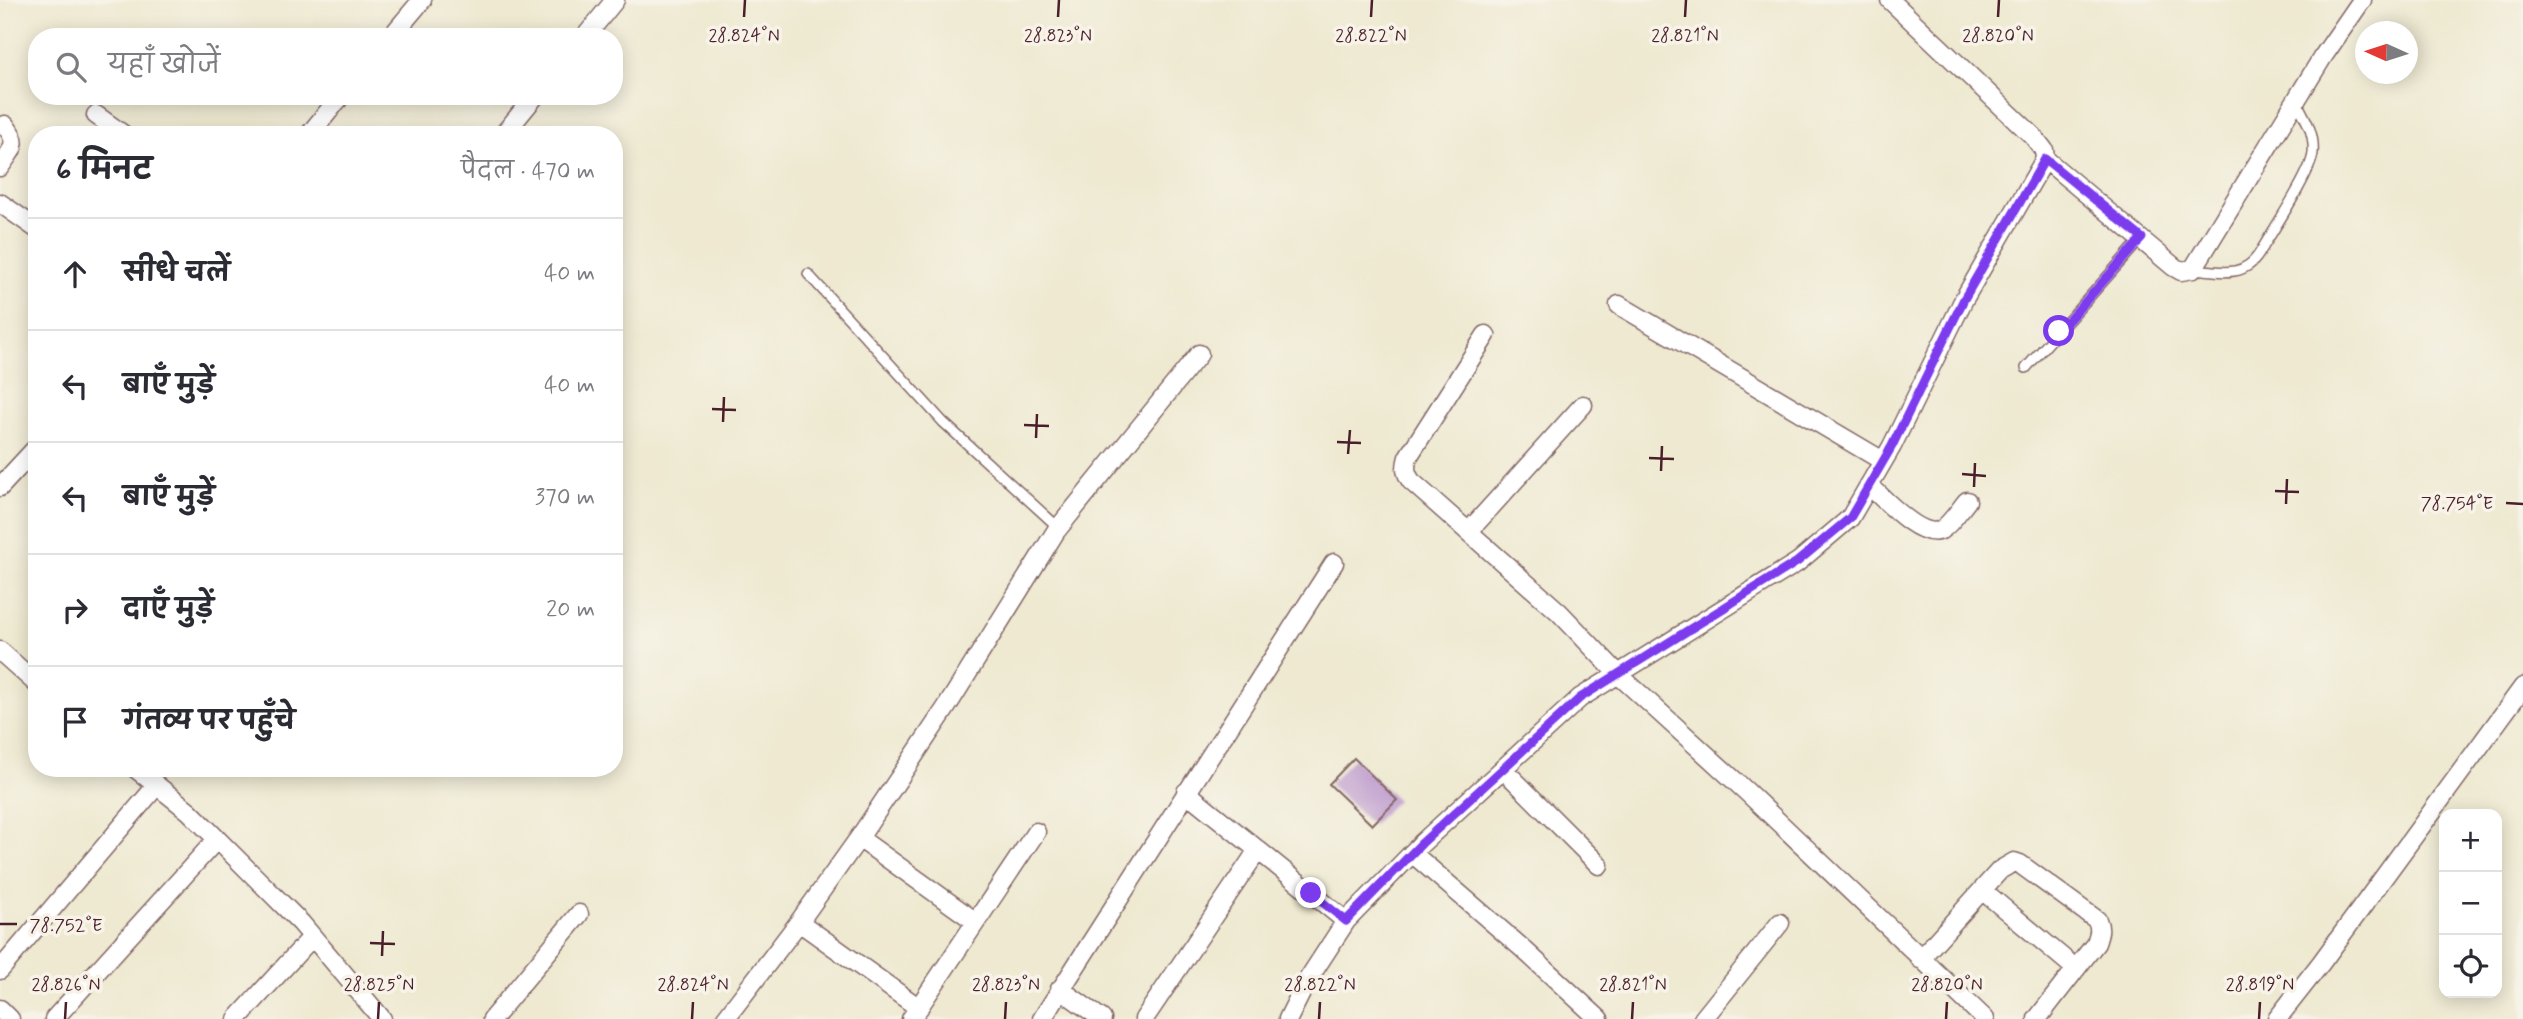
<!DOCTYPE html>
<html lang="hi">
<head>
<meta charset="utf-8">
<style>
	body { margin:0; font-family:Mynerve,"Playpen Sans Deva",sans-serif; background:#f7f7f7; color:#2b2b33 }
	.controls { position:absolute; right:21px; bottom:21px; display:grid; overflow:hidden; border-radius:14px; box-shadow:0 4px 18px #0003 }
	.controls button { width:63px; height:63px; display:grid; place-items:center; padding:0; border:0; border-bottom:2px solid #e1e1e2; background:#fff; color:#2b2b33; font:35px sans-serif }
	.compass { position:absolute; left:2355px; top:21px; width:63px; height:63px; border-radius:50%; background:#fff; box-shadow:0 4px 18px #0003; rotate:273deg }
	.stop { position:absolute; width:21px; height:21px; margin:-16px; border:5px solid #7c3aed; border-radius:50%; background:#fff }
	.stop.end { background:#7c3aed; border-color:#fff; box-shadow:0 2px 7px #0008 }
	.list { margin:0; padding:0; list-style:none }
	h2 { display:flex; justify-content:space-between; align-items:center; height:91px; margin:0; padding:0 28px; font-size:30px }
	h2 small { font-size:23px; font-weight:400; color:#7c7c81 }
	.list li { display:grid; grid-template-columns:46px 1fr auto; gap:21px; align-items:center; box-sizing:border-box; height:112px; padding:0 28px; border-top:2px solid #e1e1e2 }
	.list b { display:block; font-size:26px; white-space:nowrap }
	.list em { font-size:23px; font-style:normal; color:#7c7c81 }
	.icon { flex:none; width:38px; height:38px; fill:none; stroke:currentColor; stroke-width:2; stroke-linecap:round; stroke-linejoin:round }
	.map { position:relative; flex:none; width:2523px; height:1019px; overflow:hidden }
	.search { position:absolute; background:#fff; box-shadow:0 4px 18px #0003; left:28px; top:28px; width:595px; height:77px; display:flex; align-items:center; gap:18px; box-sizing:border-box; padding:0 24px; border-radius:28px; color:#7c7c81; font-size:26px }
	.panel { position:absolute; background:#fff; box-shadow:0 4px 18px #0003; left:28px; top:126px; width:595px; height:651px; border-radius:28px }
	.map>svg:first-child { display:block }
</style>
</head>
<body>
<div class="map">
<svg width="2523" height="1019" viewBox="0 0 2523 1019">
	<rect width="100%" height="100%" fill="#f7f3e8"/>
	<filter id="ink" filterUnits="userSpaceOnUse"><feTurbulence type="fractalNoise" baseFrequency=".0143" numOctaves="2"/><feDisplacementMap in="SourceGraphic" scale="14" xChannelSelector="R" yChannelSelector="G"/><feConvolveMatrix kernelMatrix="1 2 1 2 8 2 1 2 1" color-interpolation-filters="sRGB"/></filter>
	<filter id="wash" filterUnits="userSpaceOnUse"><feTurbulence type="fractalNoise" baseFrequency=".00686" numOctaves="4" result="noise"/><feDisplacementMap in="SourceGraphic" scale="28" xChannelSelector="R" yChannelSelector="G"/><feGaussianBlur stdDeviation="1.57" result="paint"/><feColorMatrix in="noise" values="0 0 0 0 0 0 0 0 0 0 0 0 0 0 0 0 0 1.4 0 .05"/><feComposite in="paint" operator="in"/></filter>
	<g filter="url(#wash)">
		<rect width="100%" height="100%" fill="#eee9d0"/>
		<g id="blocks">
			<path fill="#bc98cd" d="M1354,758l43,42 -25,25 -43,-41z"/>
		</g>
	</g>
	<g filter="url(#ink)">
		<use href="#blocks" fill-opacity="0" stroke="#836665" stroke-width="2"/>
		<g fill="none" stroke-linecap="round" stroke-linejoin="round">
			<g stroke="#836665" stroke-width="12">
				<path id="lane" d="M2193,269c26,2 50,10 66,-15 12,-21 53,-82 54,-101 2,-19 -8,-36 -17,-52
					M808,274l135,148 116,106
					M2026,368l115,-129"/>
			</g>
			<g stroke="#836665" stroke-width="21">
				<path id="street" d="M391,37l31,-37
					M585,37l30,-37
					M96,115l28,20
					M309,135l32,-39
					M503,135l32,-39
					M2045,159l129,108 7,4 12,-2 129,-211 40,-58
					M0,167c12,-19 21,-22 5,-42
					M0,203l37,26
					M1619,305l264,156
					M1486,335l-78,122c-3,10 -3,15 3,24l148,131 61,64 127,116 238,227
					M1869,485c14,13 52,55 72,45 10,-6 19,-21 26,-29
					M0,487l37,-40
					M1469,531l114,-126
					M0,651l37,33
					M135,768l54,43 112,112 81,96
					M1503,769l96,96
					M1186,792l160,129
					M859,838l117,84
					M1412,853l110,95 77,71
					M1982,890l94,79
					M799,922l120,86
					M1920,959l80,-89 14,-8 6,2 77,56c4,9 2,14 -1,23l-59,76
					M0,970l157,-185
					M1060,989l42,30
					M0,1009l10,10
					M54,1019l163,-180
					M237,1019l75,-82
					M492,1019l87,-105
					M725,1019l74,-97 60,-84 87,-130 110,-177 143,-177
					M911,1019l125,-187
					M1042,1019l292,-456
					M1144,1019l114,-169
					M1288,1019l19,-38 39,-60 76,-78 158,-145 218,-136 52,-44 42,-72 72,-147 81,-140 -1,-9 -11,-14 -143,-136
					M1703,1019l77,-96
					M2277,1019l44,-56 202,-276"/>
			</g>
			<use href="#lane" stroke="#fff" stroke-width="9"/>
			<use href="#street" stroke="#fff" stroke-width="18"/>
		</g>
	</g>
	<g fill="none" stroke-linecap="round" stroke-linejoin="round" filter="url(#ink)">
		<path stroke="#7c3aed" stroke-width="9" d="M1311,893l35,28 76,-78 158,-145 217,-136 53,-44 42,-72 72,-147 81,-140 97,79 -83,93"/>
	</g>
	<path fill="none" stroke="#4a1f2b" stroke-width="2.5" d="M744,17l1,-17M1058,17l1,-17M1371,17l1,-17M1685,17l1,-17M1998,17l1,-17M712,409l24,1M723,422l1,-25M1024,425l25,1M1036,438l1,-24M1337,442l24,1M1348,454l2,-24M1649,458l25,1M1661,471l1,-25M1962,474l24,2M1974,487l1,-24M2275,491l24,1M2506,503l17,1M2286,504l1,-25M0,924h17M370,943l25,1M382,956l1,-25M65,1019l1,-17M378,1019l1,-17M692,1019l1,-17M1005,1019l1,-17M1319,1019l1,-17M1632,1019l1,-17M1946,1019l1,-17M2259,1019l1,-17"/>
	<g font-size="18" text-anchor="middle" fill="#4a1f2b" stroke="#f7f3e8" stroke-width="7" stroke-linejoin="round" paint-order="stroke">
		<text x="744" y="41">28.824°N</text>
		<text x="1058" y="41">28.823°N</text>
		<text x="1371" y="41">28.822°N</text>
		<text x="1685" y="41">28.821°N</text>
		<text x="1998" y="41">28.820°N</text>
		<text x="2457" y="509">78.754°E</text>
		<text x="66" y="931">78.752°E</text>
		<text x="66" y="990">28.826°N</text>
		<text x="379" y="990">28.825°N</text>
		<text x="693" y="990">28.824°N</text>
		<text x="1006" y="990">28.823°N</text>
		<text x="1320" y="990">28.822°N</text>
		<text x="1633" y="990">28.821°N</text>
		<text x="1947" y="990">28.820°N</text>
		<text x="2260" y="990">28.819°N</text>
	</g>
</svg>
<div class="controls">
<button>+</button>
<button>−</button>
<button><svg class="icon" aria-label="locate" viewBox="0 0 24 24"><circle cx="12" cy="12" r="6"/><path d="M12 2v4M12 18v4M2 12h4M18 12h4"/></svg></button>
</div>
<svg class="compass" viewBox="-18 -18 36 36"><path d="M0-13l5 13h-10z" fill="#e53935"/><path d="M0 13l5-13h-10z" fill="#7c7c81"/></svg>
<div class="stop" style="left:2059px;top:331px"></div>
<div class="stop end" style="left:1311px;top:893px"></div>
<div class="search"><svg class="icon" aria-label="search" viewBox="0 0 24 24"><circle cx="10" cy="10" r="6"/><path d="M15 15l6 6"/></svg>यहाँ खोजें</div>
<section class="panel">
<h2>6 मिनट<small>पैदल · 470 m</small></h2>
<ul class="list">
<li><svg class="icon" aria-label="ahead" viewBox="0 0 24 24"><path d="M12 20V5M6 11l6-6 6 6"/></svg><div><b>सीधे चलें</b></div><em>40 m</em></li>
<li><svg class="icon" aria-label="left" viewBox="0 0 24 24"><path d="M17 20v-9H6M10 6l-5 5 5 5"/></svg><div><b>बाएँ मुड़ें</b></div><em>40 m</em></li>
<li><svg class="icon" aria-label="left" viewBox="0 0 24 24"><path d="M17 20v-9H6M10 6l-5 5 5 5"/></svg><div><b>बाएँ मुड़ें</b></div><em>370 m</em></li>
<li><svg class="icon" aria-label="right" viewBox="0 0 24 24"><path d="M7 20v-9h11M14 6l5 5-5 5"/></svg><div><b>दाएँ मुड़ें</b></div><em>20 m</em></li>
<li><svg class="icon" aria-label="arrive" viewBox="0 0 24 24"><path d="M6 21V4h12l-3 4 3 4H6"/></svg><div><b>गंतव्य पर पहुँचे</b></div></li>
</ul>
</section>
</div>
</body>
</html>
